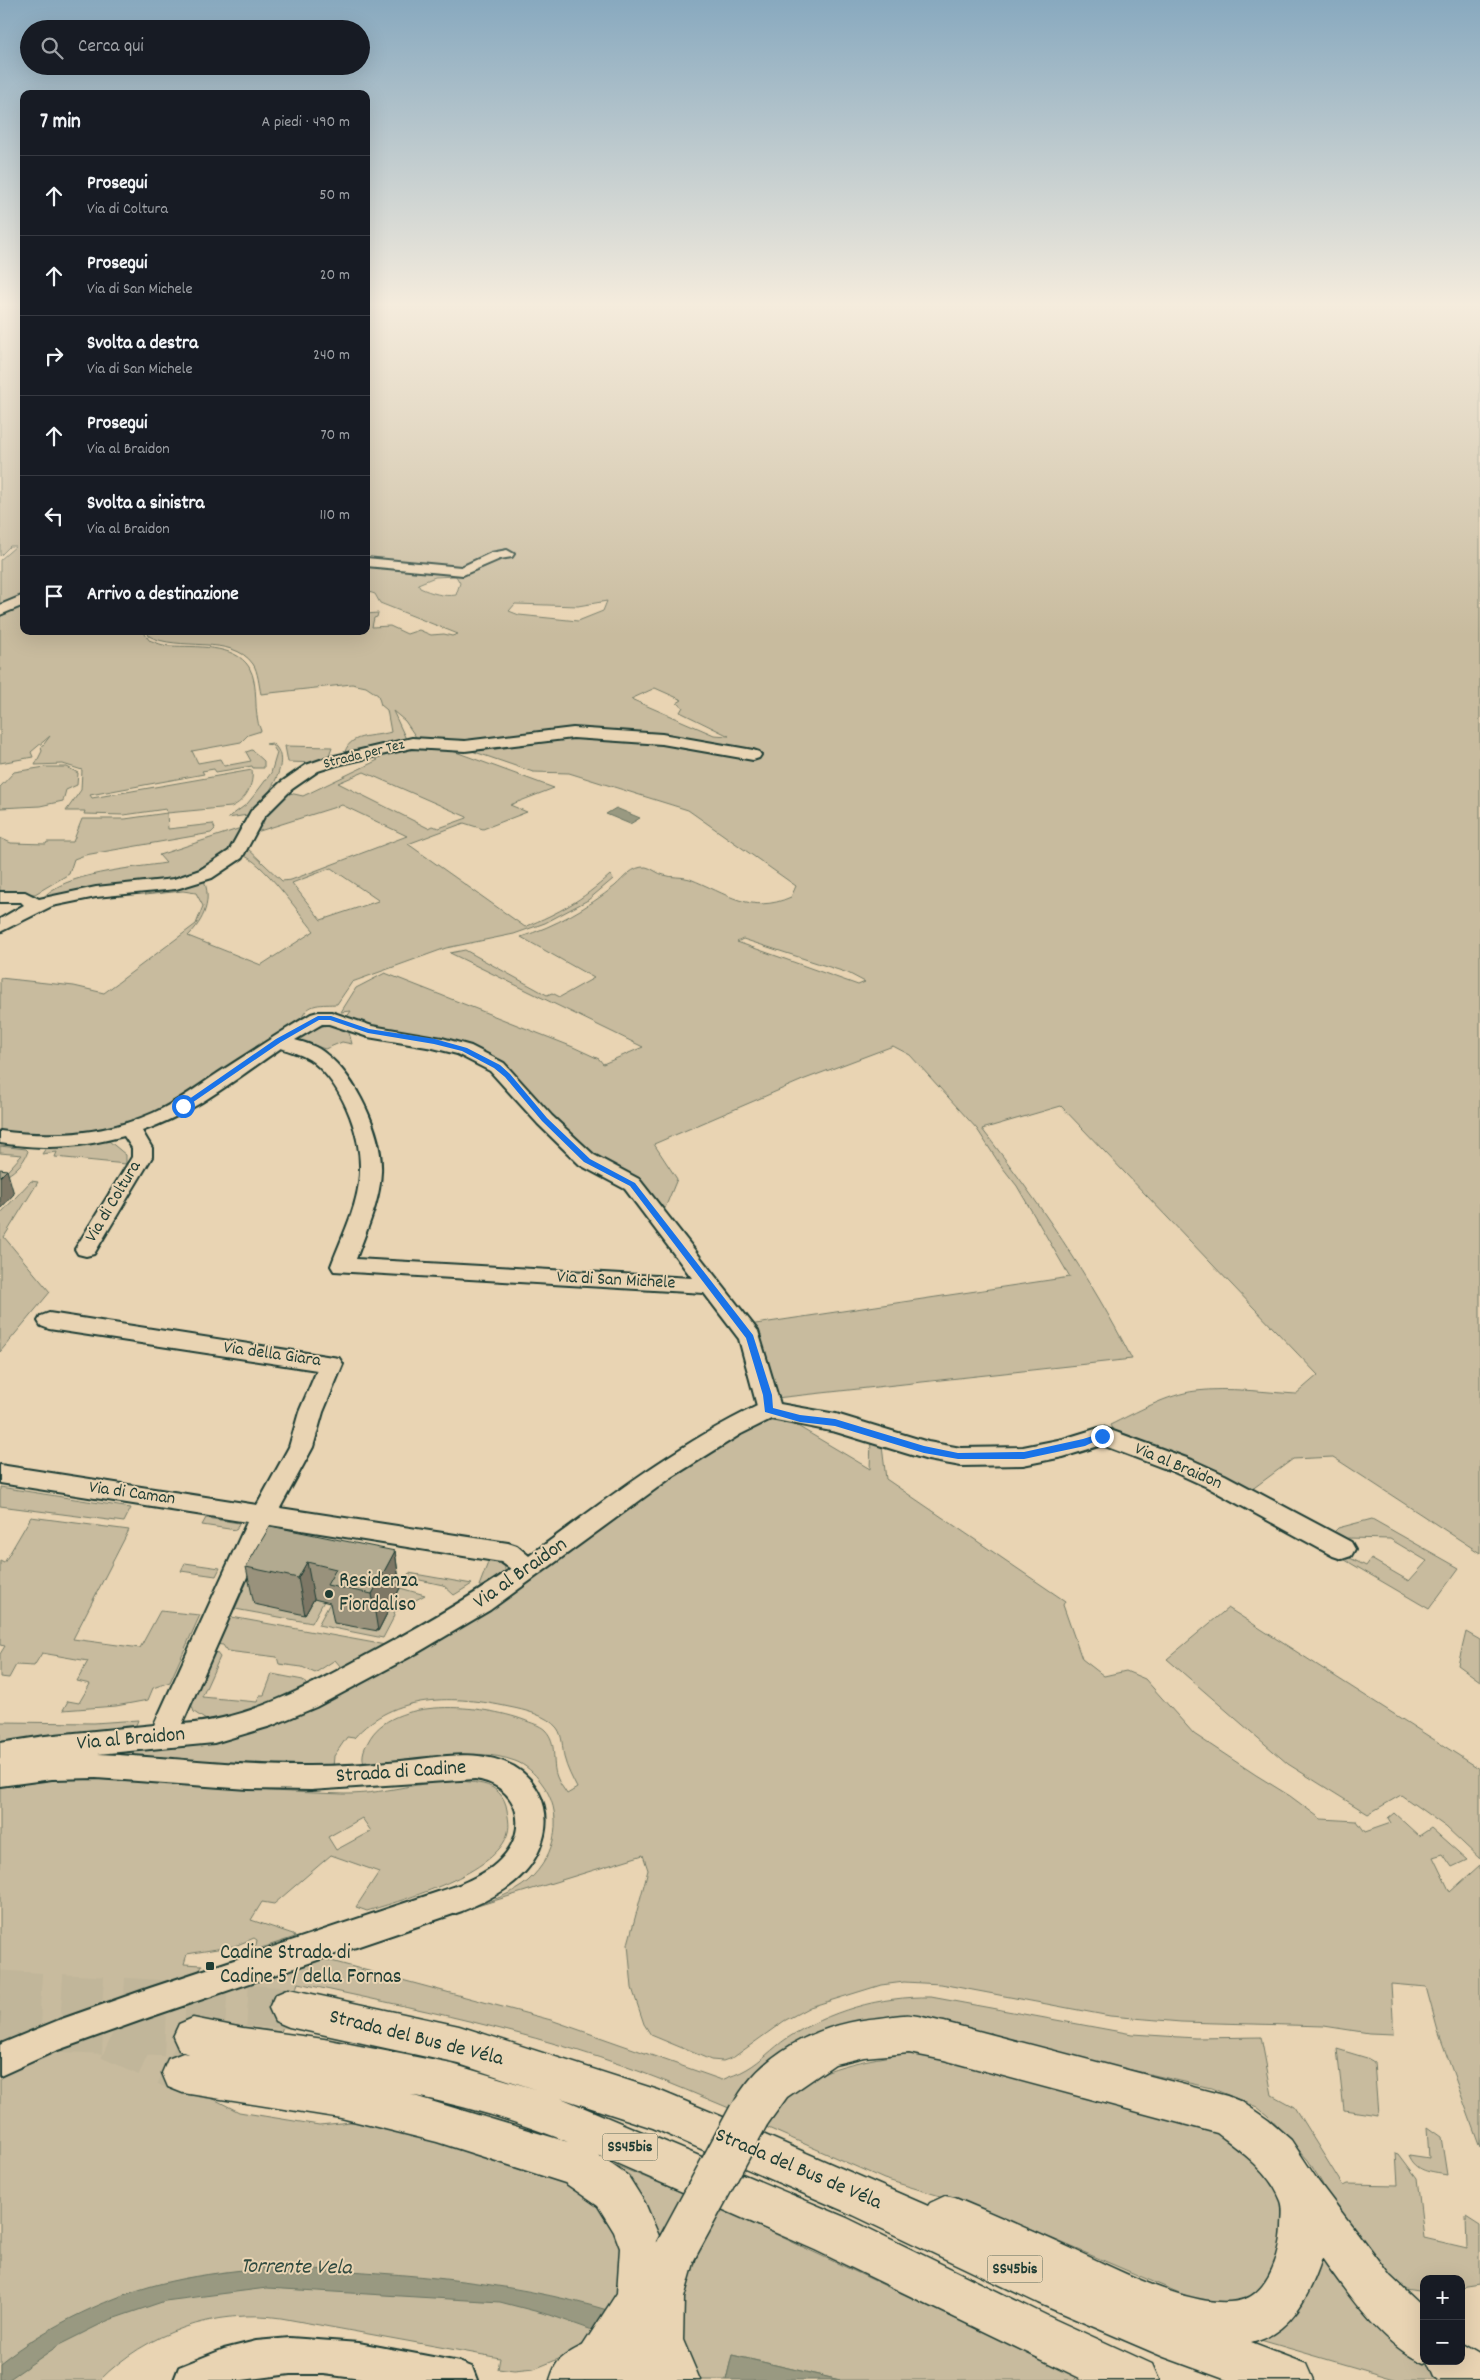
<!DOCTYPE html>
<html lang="it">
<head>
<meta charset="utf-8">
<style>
	body { margin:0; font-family:Dekko,sans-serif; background:#242831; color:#f1f3f6 }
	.controls { position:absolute; right:15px; bottom:15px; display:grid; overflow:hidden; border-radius:10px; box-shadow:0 5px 20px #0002 }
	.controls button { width:45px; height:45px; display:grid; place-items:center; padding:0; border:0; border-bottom:1px solid #363941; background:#171b24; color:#f1f3f6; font:25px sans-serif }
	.stop { position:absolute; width:15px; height:15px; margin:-11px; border:4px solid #1a73e8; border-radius:50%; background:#fff }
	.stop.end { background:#1a73e8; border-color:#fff; box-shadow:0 1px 5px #0008 }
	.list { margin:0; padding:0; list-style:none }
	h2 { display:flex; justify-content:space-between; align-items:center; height:65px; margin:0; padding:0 20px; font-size:21px }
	h2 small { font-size:16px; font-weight:400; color:#9ea1a6 }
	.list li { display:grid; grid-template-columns:32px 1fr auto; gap:15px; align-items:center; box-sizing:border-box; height:80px; padding:0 20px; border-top:1px solid #363941 }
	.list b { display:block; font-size:19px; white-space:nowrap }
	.list p { margin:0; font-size:16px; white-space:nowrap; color:#9ea1a6 }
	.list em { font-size:16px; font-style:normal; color:#9ea1a6 }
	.icon { flex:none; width:28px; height:28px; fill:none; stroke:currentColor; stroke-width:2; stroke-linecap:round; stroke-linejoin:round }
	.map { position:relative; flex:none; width:1480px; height:2380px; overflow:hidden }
	.search { position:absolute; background:#171b24; box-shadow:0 5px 20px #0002; left:20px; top:20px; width:350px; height:55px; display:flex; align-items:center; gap:12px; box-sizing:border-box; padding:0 18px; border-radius:28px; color:#9ea1a6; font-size:19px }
	.panel { position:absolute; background:#171b24; box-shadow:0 5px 20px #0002; left:20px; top:90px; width:350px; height:545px; border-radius:10px }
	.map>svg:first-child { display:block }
</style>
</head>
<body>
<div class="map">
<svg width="1480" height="2380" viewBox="0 0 1480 2380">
	<rect width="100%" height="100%" fill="#e9d4b3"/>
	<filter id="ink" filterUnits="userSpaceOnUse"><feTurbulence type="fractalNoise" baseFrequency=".02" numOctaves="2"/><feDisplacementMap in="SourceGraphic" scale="10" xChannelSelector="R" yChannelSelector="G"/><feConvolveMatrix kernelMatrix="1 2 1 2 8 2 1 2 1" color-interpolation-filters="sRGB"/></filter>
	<g filter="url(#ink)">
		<path fill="#c8bb9e" stroke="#747c69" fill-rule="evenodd" d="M0,302h24v295l-24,12v-49l16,-14h-6l-10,10z
			M366,302h1114v1251l-147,-96 -40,2 -46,34 -131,-57 -6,-11c25,-12 58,-31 86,-34 33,-4 67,1 100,3l22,-19 -257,-269 -79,23c56,72 109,149 150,230l-356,39 -27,-73 321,-48 -53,-91 -18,-23 -22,-34 -67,-74 -17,-9 -88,33 -151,65 23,35 -14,34 -80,-60 -86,-91 -123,-33 -28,-11 5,-7 -10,1 15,-24 29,-15 188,74 26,12 4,5 40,-17 -193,-94 15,-3 82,45 5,-2 8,4 34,-19 -73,-41c34,-11 66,-29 94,-51 9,-8 17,-20 31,-19 6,1 12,7 18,8 8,3 17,1 26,4 36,14 61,36 101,18l5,-11 -108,-76 -119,-37 -36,-1 -70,-24 8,-3 -53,-5 -13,-19 -12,-10 13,28 -1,4 -61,13c4,-24 28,-18 47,-24l-4,-22 -6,-5 -3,-10 -12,-8 -14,-3 -91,10c-2,-8 -3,-23 -8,-30 -21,-30 -75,-12 -104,-28l-2,-5h219v-17l12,-1 -1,4 -3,1 -2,9 18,-1 17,8 12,-4 12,5 13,-1 8,2 6,-2 -78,-31 -5,-9 -9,-3zM456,576l4,7 -4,12c-12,2 -25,-2 -36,-7l-2,-4 17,-7zM607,601l-4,10 -25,10 -59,-6 -10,-4 6,-7 63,2zM655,688l27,12 -5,3 6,4 -3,5 49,24 -15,-1 -83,-36zM743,939l105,34 17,9 -7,3 -121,-43z
			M24,601v30h119l6,9c6,2 14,6 22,6 23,1 64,-2 78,21 11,19 3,45 12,64l-13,4 -7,7 -49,9 6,12 22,-4 4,7 27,-5 -5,-9 6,-2 12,11v7h-11l-1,-2 -36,6 -2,-3 -12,2 2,3 -114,21 2,3 160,-28c2,14 -6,31 -21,37l-64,6 1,16 45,-5 2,5 -4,4 -126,22 -11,4 -5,15 -34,20 -35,-1v-55l11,5 35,1 1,-2h26l9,-23h43l42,-6 -1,-4 -42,6 -40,-1 1,-3h-19l15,-21 1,-20 -19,-6 -28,1 7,-14 -1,-3 9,-12 -19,16 2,5 -33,6v-150z
			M272,743c26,20 -14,65 -28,81l4,-9 -20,3 19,-14 9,-11 15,-20 6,-20 -5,-8 -6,-1z
			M285,746l47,1 -4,11 -10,5 -30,-1z
			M406,747l47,4 101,37 -44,17 17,7 -44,17 -19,-6 -56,21 117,83c35,-15 56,-26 85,-52l3,4 -25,21 -43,23 -31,11 -68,14 -94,34 -15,22c-15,1 -29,-2 -35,14l-137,91c-53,24 -107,28 -165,23v-154l74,8 30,7 92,-69 7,-18 -7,-13 -13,-2 -39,4 7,-5 52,-12c10,22 1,42 -15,58l73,29 53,-34c-14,-16 -53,-73 -73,-76l4,-9 37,35 9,-1 116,-44 -65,-31 -92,29 4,-6 10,-4 -5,-4 26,-28 18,4 75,-36 -10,-6zM364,772l103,45v1l-28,10 -7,-2 -4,2 -90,-45zM331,868l47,32v1l-57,19 -29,-37z
			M45,767h22l11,6 -1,12 -11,5 -3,11 -23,5 -40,2v-21l14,-15z
			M247,826l-13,24 -45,27 -147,22c20,-26 92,-31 124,-36l-7,-8z
			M330,1024l18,5 4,15 -10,-2 -17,7 -23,-8 -2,-4 14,-8z
			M109,1141l17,14v9l-71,-7 2,-5 -15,2 4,-6z
			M0,1146l26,3 2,2c-4,13 -16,23 -28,28l22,-24 -22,-2z
			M31,1181l7,1 -34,55 46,55 -50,60v-138z
			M769,1418l12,1 13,5 76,45 1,-30 10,-1 5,41 179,122 -2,4 19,54 22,17 22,-5 19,8 49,55 62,41 34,21 31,23 36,2 8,11 26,-9 -3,-5 6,-5 25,23 12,-8 36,32 -15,7 -9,-13 -10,3 17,35 30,-27v282l-42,-116 -12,-44 -35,-3 3,50 -25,-1 -45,-7 -143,-4 -71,-6 -169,-32 -37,-2 -23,3 -71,22 -26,14 -50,36 -11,4 -12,-1 -60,-25 -7,-11 -12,-36 -4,-44 20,-74 -5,-15 -169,52c18,-7 39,-13 54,-26 29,-26 37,-68 13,-99 -7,-9 -15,-17 -26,-21 -44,-16 -104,0 -150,6 -4,-9 -2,-17 3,-25 23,-47 116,-37 156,-22 7,3 16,5 21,10 13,13 6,32 12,47 2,6 7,12 10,17l10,-6c-5,-10 -10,-19 -13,-31 -2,-10 -1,-21 -7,-29 -10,-13 -33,-18 -48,-21 -54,-12 -116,-14 -155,31l-7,-1 -13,19 -1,12 -34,1 -244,-16 125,-10 319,-140 21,-15 60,-50 90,-64z
			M0,1487l131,21 -7,14 -124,-16z
			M31,1517l98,13 -56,109 67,9 20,-37 40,4 -30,67 -17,6 -5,12 -32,6 -53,4 5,-9 11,2 11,-19 -13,-3 11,-20 -46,-8 -8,13 -18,-1 -7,13 -9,-1v-23l5,-8 -5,-1v-84l4,2z
			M206,1518l33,5 -3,7 -34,-5z
			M1372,1519l87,49 -30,41 -137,-80 74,37 5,-7 38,22 18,-20 -37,-22 -42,-1 -10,5 -11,-4 11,-11z
			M292,1526l-12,24 25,65 9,-16 10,2 -12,22 -77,-14 21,-48 20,-31z
			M472,1557l30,5c8,11 -2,17 -10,25l-13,-1 10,-26z
			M185,1563l35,5 -4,8 -35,-5z
			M409,1573l63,11 -18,11 -11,-10 -37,-8z
			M400,1588l25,7 -31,17 1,3 -12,23 -65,-13 12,-22 13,3 35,25z
			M1228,1608l252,161v90l-34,-32 -45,-32 -33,19 -80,-50 -121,-105z
			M226,1616l165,30 -45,27 -11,-13 -20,13 -13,-6 -23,-3 -2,-7 -50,-6 -4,-6 -8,-1z
			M1466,1632l14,8v41l-22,-16z
			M211,1651l5,1 4,5 -18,40 55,5 3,-7h4l8,-21 31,6 5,7 -33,21 -69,12 -12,-8 -4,-11z
			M138,1720l-6,15 -132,16v-29l94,1z
			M84,1777c86,6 173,15 260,17 45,1 94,-20 139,-10 13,3 22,12 24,26 1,7 3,15 1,22 -9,41 -105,68 -141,79l-11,-4 23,-35 -48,-17 -57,49 -12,-2 -11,18 42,14 2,3 -49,16 10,-8 1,-5 -3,-2 -19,8 -48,8 -3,10 18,1 -4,9 -198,74v-263l27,-5zM362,1818l9,13 -35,19 -8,-13z
			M320,1958l231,62 171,60c8,-4 17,-6 25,-11 14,-8 26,-21 39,-30 43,-28 94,-43 145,-42l201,37 64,4 65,-1 11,58 22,12 49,79 4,-2 51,1 -2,-32 3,1 18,24 7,60 43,10 -1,-31 14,9v59l-19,3v-9h-37v13l-19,-3 -15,-7 -55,-69 -13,-30 -14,-23 -40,-44 -11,-9 -46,-19 -141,-32 -134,-37 -36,-1 -54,5 -36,12 -23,14 -33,27 -25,32c-29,-12 -58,-25 -88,-36 -111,-41 -228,-64 -343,-89l-17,49 -83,-11 -20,70 28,4 33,17 80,13 43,-4 140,35 106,43 20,76 -35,62 -10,8 -22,13 -27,11 -20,2 -16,-2 2,-11 -219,-40c-64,-10 -135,15 -181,62h-100v-303l29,-15 71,-28z
			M1337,2049l30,9 7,4 4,53 -34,-5z
			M909,2053l39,7 289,78 41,39 13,72c-20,27 -39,63 -78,56 -10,-2 -20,-7 -29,-10l-201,-86 -99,-30 -118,-52c6,-9 11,-22 19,-30 32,-31 82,-37 124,-44z
			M1427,2127l14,10 6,38c-17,-3 -31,-3 -38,-20l20,3z
			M608,2162l75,31 -25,50z
			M722,2209l364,171h-246l-108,-25 -6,25h-33l-19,-47 20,-71z
			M1321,2248l103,113h4l26,19h-56l-148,-43c50,-29 57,-31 71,-89z"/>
		<path fill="#999981" stroke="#687462" d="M616,808l24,10 -10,6 -24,-10z
			M267,2267c116,5 235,11 347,45l-16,20 -48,-17 -50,-13 -233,-14 -102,13 -56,19 -50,25 -51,35h-8v-17c45,-36 115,-70 172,-82 31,-7 63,-10 95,-14z
			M732,2355l108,25h-114z"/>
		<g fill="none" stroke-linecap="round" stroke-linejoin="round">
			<path stroke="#c1b69a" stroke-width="41" stroke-dasharray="41 21" stroke-linecap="butt" d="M0,1991l289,17
				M0,2029l193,8
				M110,2039l73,34"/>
			<g stroke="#1f3d34" stroke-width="4">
				<path id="minor" d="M507,550l7,4 -2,3 -12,2 -37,16 -97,-9v-8l95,9 30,-14z
					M24,595v10l-24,10v-10z
					M573,728l89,6 91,16 6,2 2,3 -2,3 -6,2 -91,-16 -89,-6 -108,13 -53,-3 -75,17 -19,6 -26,18 -28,28 -22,41 -30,20 -36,11 -80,8 -44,9 -52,26v-13l24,-14 -3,-3h-21v-10h25l14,7 57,-12 78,-8 26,-9 29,-19 22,-40 29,-28 26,-18 20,-7 86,-20 53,3z
					M318,1012h13l41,14 70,12 29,8 33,17 48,53 42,39 45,24 119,152 22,73 56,10 92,28 33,6 62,-1 40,-8 39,-12 90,33 33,15 126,67 4,7 -4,7 -9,3 -9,-3 -126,-69 -33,-15 -72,-27 -39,12 -40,8 -62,1 -33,-6 -92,-28 -65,-13 -30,15 -69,43 -182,133 -73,43 -101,54 -45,19 -57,17 -116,11c71,3 141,13 211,12 31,0 61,-2 91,-5 35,-3 70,-12 104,1 30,11 47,42 40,73 -10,42 -44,60 -82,76l-312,106 -95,34 -55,25v-31l3,-2 56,-23 91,-32 309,-103c15,-7 31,-14 42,-26 30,-31 17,-74 -26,-80l-164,11 -63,-1 -152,-11 -44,1 -52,7v-43l45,-7 109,-11 93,-203 -247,-39v-18l257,40 32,-58 10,-35 18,-42 -268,-41 -8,-3 -3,-5 3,-5 8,-3 290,45 4,6 -20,48 -10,35 -33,61 228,35 9,3 12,10c74,-54 145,-110 228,-150l-18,-67 -35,-46 -370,-22 -3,-5c10,-27 24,-54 28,-83 6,-41 -14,-95 -46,-121 -9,-7 -21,-10 -32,-14 -45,31 -87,65 -139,83l10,17v9l-58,97 -8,2 -8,-2 -3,-5 57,-92v-9l-8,-12c-46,12 -76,14 -124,7v-12c52,7 104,4 153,-18 23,-10 44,-26 65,-40 31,-20 61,-40 93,-59zM322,1024h7l39,13 65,11 24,6 33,17 48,53 42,41 45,24 67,89 -336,-19c10,-28 24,-57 25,-87 2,-38 -25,-95 -55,-118 -9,-8 -20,-11 -31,-14zM270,1525l231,37 10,7c-48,33 -97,61 -148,88 -56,30 -115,63 -181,67z
					M290,2338l69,5 100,19 13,5 5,13h-108l-45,-6h-34l-48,6h-68l5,-13 45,-18 32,-8z"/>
			</g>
			<g stroke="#1f3d34" stroke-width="3">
				<path id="major" d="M622,2336c21,3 49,11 65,27 4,4 6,12 8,17h-145c2,-6 4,-13 8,-18 16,-16 42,-24 64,-26z"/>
			</g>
			<g stroke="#1f3d34" stroke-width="3">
				<path id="highway" d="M289,1989l170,37 199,64 72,30 -2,-5c26,-60 89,-92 152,-97 10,-1 21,-4 30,-3 12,1 23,5 34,7l283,74 15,6 26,18 23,20 27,41 72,95 34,32v53h37v-18l19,11v26h-42l-4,-3 -7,-16 -3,2c-41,-17 -77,-70 -102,-105 -12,37 -31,75 -71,85l55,21 7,16h-86l-63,-23 -126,-54 -185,-88 -200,-87 -92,-30 286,120 209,102 96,44 7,16h-75l-269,-130 -217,-95 30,21 17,27 14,33 16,-6 16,6 6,16 -13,46 -1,42 17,40h-46l-16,-38 -24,37 -30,1 -9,-17 7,-16 35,-54 3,-45 -6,-16 -16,-26 -33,-23 -128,-41 -96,-24 -158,-25 -15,-6 -6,-14 6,-14 15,-6 5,1 -9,-4 -6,-13 6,-13 14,-6 50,10 81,11 128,25 83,25 -76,-25 -170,-37 -14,-6 -6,-13 6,-13zM909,2053l35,7 273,73c24,18 53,39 64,68 3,7 1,19 1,27 -1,22 -12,62 -37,71 -44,16 -133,-32 -175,-51 -38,-17 -76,-34 -115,-50l-10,-2 -15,7 -2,3 -170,-74 6,-3 23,-32 48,-33 29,-7zM411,2095c53,11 107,26 157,47z"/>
			</g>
			<use href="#minor" fill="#e9d4b3" fill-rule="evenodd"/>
			<use href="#major" fill="#e9d4b3" fill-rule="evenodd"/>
			<use href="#highway" fill="#e9d4b3" fill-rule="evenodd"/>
			<g stroke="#1f3d34" stroke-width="44" stroke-linecap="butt">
				<path id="highway-bridge" d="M675,2252l74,-137"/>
			</g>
			<use href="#highway-bridge" stroke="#e9d4b3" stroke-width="41"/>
		</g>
		<path fill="#99927c" stroke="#1f3d34" d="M395,1551l5,37 -22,43 -44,-8 -4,-20 -16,-4 -9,16 -51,-11 -8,-37z"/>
		<path fill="#7d7765" stroke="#1f3d34" d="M7,1170l7,24 -14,15v-32z
			M395,1551l5,37 -22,43 -6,-37z
			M307,1562l7,37 -9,16 -7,-37z"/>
		<path fill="#b2aa90" stroke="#1f3d34" d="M0,1169l7,1 -7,7z
			M270,1526l125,25 -23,43 -45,-9 9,-16 -29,-7 -9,16 -52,-11z"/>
	</g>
	<linearGradient id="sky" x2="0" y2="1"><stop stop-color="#88a9bf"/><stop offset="0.48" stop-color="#f5ecdd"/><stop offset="1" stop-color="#f5ecdd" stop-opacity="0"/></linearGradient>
	<rect width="1480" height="635" fill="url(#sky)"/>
	<path fill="#1a73e8" d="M318,1016h13l38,13 66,10 32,9 33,17 10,9 37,44 43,41 45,24 118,152 19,60 1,13 27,7 35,4 89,27 34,7 66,-1 59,-13 19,-6 4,3 -21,10 -61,13h-66l-34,-6 -89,-27 -35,-4 -35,-10 -2,-17 -17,-57 -116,-152 -46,-24 -42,-41 -37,-44 -11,-9 -32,-17 -28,-7 -66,-11 -38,-13h-11l-38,22 -95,65 -7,-1 97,-67z"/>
	<g fill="#1f3d34" stroke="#e9d4b3" stroke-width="2">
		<circle cx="329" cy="1594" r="5"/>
		<rect x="205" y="1961" width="10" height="10" rx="2.5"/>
	</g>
	<g text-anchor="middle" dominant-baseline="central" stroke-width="4" stroke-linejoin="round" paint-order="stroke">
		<g font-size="15" fill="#1f3d34" stroke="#e9d4b3">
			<text transform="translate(364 755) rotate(-14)">Strada per Tez</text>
		</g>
		<g fill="#e9d4b3" stroke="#5c6a5a" stroke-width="1">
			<rect x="602.5" y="2133.5" width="55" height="27" rx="4"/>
			<rect x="987.5" y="2255.5" width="55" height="27" rx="4"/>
		</g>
		<g font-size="16" font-weight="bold" fill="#1f3d34">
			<text x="630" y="2147">SS45bis</text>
			<text x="1015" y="2269">SS45bis</text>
		</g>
		<g font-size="18" fill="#1f3d34" stroke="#e9d4b3">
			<text transform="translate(114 1202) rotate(-59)">Via di Coltura</text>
			<text transform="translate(616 1281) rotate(3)">Via di San Michele</text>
			<text transform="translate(272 1355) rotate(8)">Via della Giara</text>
			<text transform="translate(1178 1467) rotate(23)">Via al Braidon</text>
			<text transform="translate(132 1494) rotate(8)">Via di Caman</text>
		</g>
		<g font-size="21" fill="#1f3d34" stroke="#e9d4b3">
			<text transform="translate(521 1574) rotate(-35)">Via al Braidon</text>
			<text transform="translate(131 1740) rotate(-5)">Via al Braidon</text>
			<text transform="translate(401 1773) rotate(-4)">Strada di Cadine</text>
			<text transform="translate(416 2039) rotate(14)">Strada del Bus de Véla</text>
			<text transform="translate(798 2170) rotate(23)">Strada del Bus de Véla</text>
		</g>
		<g font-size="21" fill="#1f3d34" stroke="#e9d4b3" text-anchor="start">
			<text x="339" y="1582">Residenza<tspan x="339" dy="24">Fiordaliso</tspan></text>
			<text x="220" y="1954">Cadine Strada di<tspan x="220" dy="24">Cadine 5 / della Fornas</tspan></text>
		</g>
		<g font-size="22" font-style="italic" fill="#314b40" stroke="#e9d4b3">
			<text transform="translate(296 2268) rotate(1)">Torrente Vela</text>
		</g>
	</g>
</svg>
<div class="controls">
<button>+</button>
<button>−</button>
</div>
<div class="stop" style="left:183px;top:1106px"></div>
<div class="stop end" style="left:1102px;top:1436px"></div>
<div class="search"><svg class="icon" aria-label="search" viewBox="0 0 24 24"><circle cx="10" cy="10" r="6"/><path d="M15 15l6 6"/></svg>Cerca qui</div>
<section class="panel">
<h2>7 min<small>A piedi · 490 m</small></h2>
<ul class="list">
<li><svg class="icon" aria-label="ahead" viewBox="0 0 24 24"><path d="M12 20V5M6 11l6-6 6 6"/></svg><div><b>Prosegui</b><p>Via di Coltura</p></div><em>50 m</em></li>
<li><svg class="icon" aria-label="ahead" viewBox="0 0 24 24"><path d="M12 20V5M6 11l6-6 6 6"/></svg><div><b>Prosegui</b><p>Via di San Michele</p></div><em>20 m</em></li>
<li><svg class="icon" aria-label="right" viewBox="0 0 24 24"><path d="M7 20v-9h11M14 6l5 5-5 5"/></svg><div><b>Svolta a destra</b><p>Via di San Michele</p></div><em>240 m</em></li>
<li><svg class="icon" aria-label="ahead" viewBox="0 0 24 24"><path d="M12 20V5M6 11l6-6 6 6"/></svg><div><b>Prosegui</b><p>Via al Braidon</p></div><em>70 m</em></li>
<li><svg class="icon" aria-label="left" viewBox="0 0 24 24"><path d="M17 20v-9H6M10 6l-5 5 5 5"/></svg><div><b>Svolta a sinistra</b><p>Via al Braidon</p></div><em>110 m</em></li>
<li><svg class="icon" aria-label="arrive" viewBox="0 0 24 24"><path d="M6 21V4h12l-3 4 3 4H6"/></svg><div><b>Arrivo a destinazione</b></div></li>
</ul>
</section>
</div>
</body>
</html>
